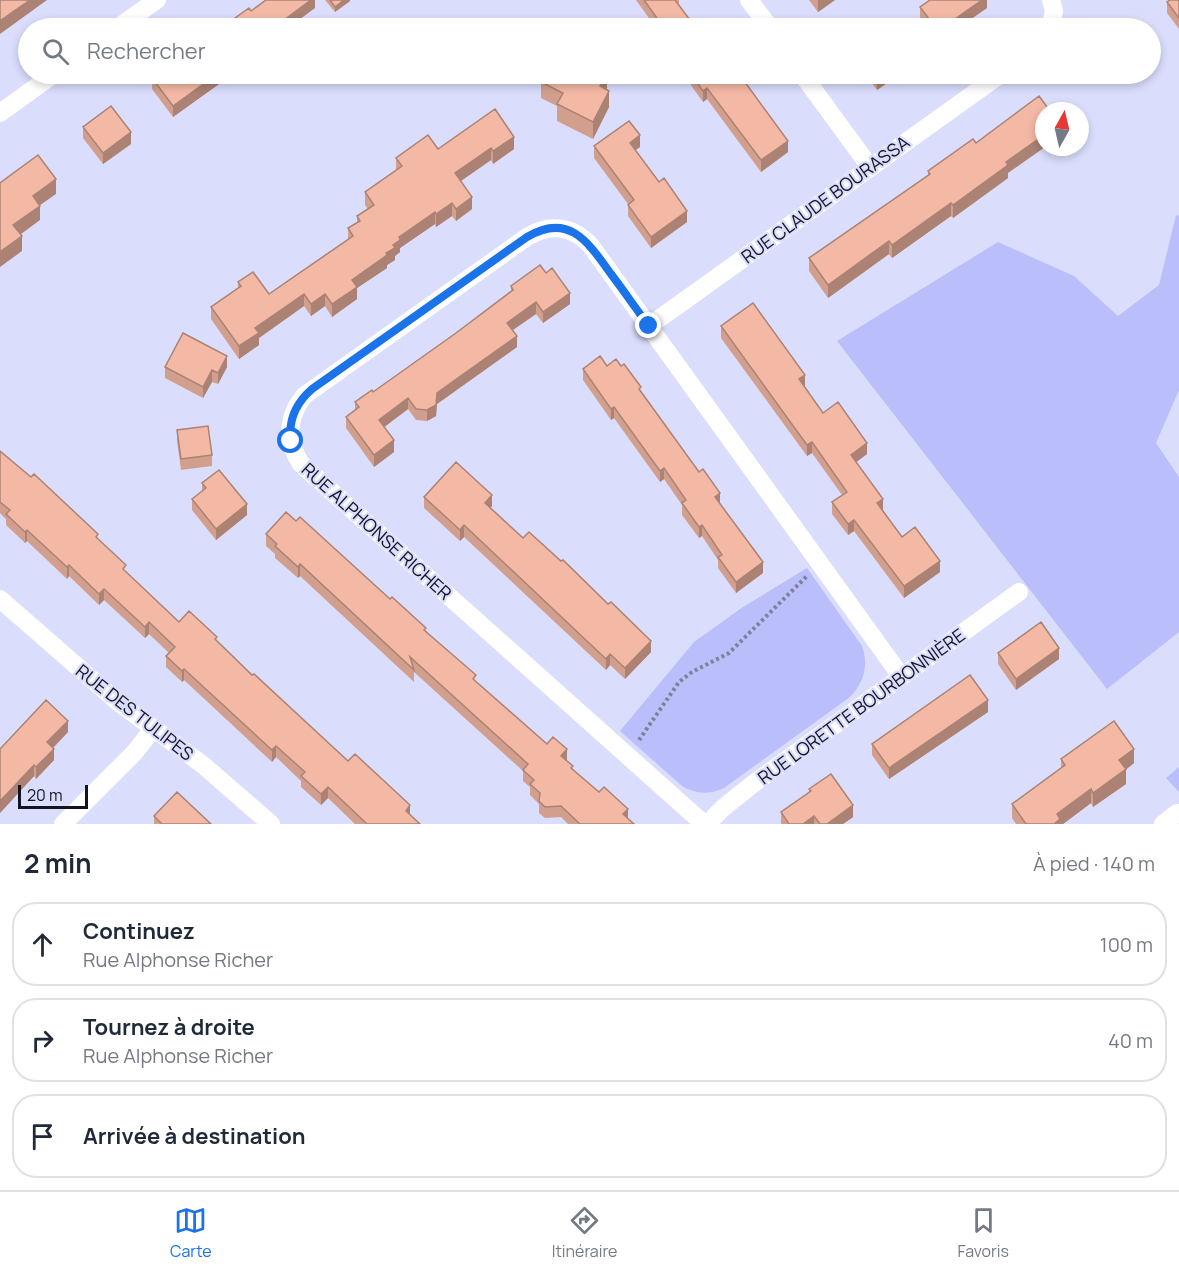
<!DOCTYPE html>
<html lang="fr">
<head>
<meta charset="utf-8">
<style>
	body { margin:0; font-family:Manrope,sans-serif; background:#f2f2f3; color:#1f2937 }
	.compass { position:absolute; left:1035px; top:102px; width:54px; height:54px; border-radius:50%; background:#fff; box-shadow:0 3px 9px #0003; rotate:8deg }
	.scale { position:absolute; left:18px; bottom:15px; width:70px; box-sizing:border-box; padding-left:6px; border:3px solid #131421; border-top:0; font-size:16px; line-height:21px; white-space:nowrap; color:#131421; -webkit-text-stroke:4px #daddfc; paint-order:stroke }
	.stop { position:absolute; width:18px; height:18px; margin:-14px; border:4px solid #1a73e8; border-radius:50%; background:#fff }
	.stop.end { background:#1a73e8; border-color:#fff; box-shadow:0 2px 6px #0008 }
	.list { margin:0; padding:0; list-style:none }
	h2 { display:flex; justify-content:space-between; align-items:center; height:78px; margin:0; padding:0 24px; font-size:26px }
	h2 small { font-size:20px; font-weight:400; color:#747a83 }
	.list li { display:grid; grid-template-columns:39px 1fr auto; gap:18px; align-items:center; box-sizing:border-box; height:84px; margin:0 12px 12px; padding:0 12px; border:2px solid #e0e1e3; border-radius:24px }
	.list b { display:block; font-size:22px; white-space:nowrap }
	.list p { margin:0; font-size:20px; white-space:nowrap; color:#747a83 }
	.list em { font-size:20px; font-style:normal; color:#747a83 }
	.icon { flex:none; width:33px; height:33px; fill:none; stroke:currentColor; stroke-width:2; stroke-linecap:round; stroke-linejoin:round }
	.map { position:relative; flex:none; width:1179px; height:824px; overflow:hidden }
	.search { position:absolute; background:#fff; box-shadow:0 3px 9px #0003; left:18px; right:18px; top:18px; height:66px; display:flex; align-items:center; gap:15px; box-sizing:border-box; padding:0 21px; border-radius:33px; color:#747a83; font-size:22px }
	.sheet { height:366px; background:#fff }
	nav { display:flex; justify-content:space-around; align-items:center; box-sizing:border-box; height:84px; border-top:2px solid #e0e1e3; background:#fff; font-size:16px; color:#747a83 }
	nav a { display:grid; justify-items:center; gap:3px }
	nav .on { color:#1a73e8 }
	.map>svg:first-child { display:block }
</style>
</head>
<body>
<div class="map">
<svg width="1179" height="824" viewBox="0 0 1179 824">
	<rect width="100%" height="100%" fill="#daddfc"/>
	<path fill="#babffb" d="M1176,215l3,1v174l-23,53 23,34v155l-72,57 -270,-348 161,-99 76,34 44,40 41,-31z
		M807,568l55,78c7,20 2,36 -12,51l-126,91c-15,7 -28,6 -42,-2l-62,-55 74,-89 49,-35z
		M1179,767v25l-13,-14z"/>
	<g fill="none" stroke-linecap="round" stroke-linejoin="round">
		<path stroke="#7f8198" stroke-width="4" stroke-dasharray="3 3" stroke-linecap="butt" d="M639,740l40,-58 13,-10 37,-19 78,-77"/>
		<path stroke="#fff" stroke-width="18" d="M749,0l21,28
			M117,28l40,-28
			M1050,28l4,-17 -3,-11
			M802,74l68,93
			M0,113l54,-39
			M649,326l352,-252
			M0,599l118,103 85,63 68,59
			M63,824l71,-71 19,-24
			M704,824l-403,-360c-15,-23 -14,-49 4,-69l222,-158c23,-14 46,-11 64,9l310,430
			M707,824l16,-16 30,-24 266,-192
			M1163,824l14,-11"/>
	</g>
	<path fill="#d29f8e" d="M325,0h25v1l-15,11z
		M636,0h43v3l-1,1 18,24h-40z
		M809,0h26l-17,12z
		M987,0v8l-29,20h-31l-7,-10v-11z
		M1179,0v29l-12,-16v-11z
		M233,74l-60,43 -21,-28v-11z
		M683,74h56l49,78 -27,20 -54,-73 -4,3z
		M865,74h35l-23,16z
		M541,82l66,8 2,17 -16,32 -36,-18v-15l-16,-8z
		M495,109l19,40 -21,15 -2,-4 -30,21 11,28 -16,12 -4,-5 -16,11 -1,-3 -35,24v4l-5,4v4l-8,5v3l-30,20v11l-25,18 -7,-11 -14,10 -7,-10 -45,32v7l-20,14 -28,-40v-12l27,-19v-6l31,12 79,-55v-11l9,-6v-6l11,-7 -3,-4v-13l31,-22v-12l42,-9z
		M83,127l48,17 -28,20 -20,-26z
		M976,143l32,30v5l-55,40 -2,-2 -59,42 -3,-4 -61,44 -19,-27v-13l119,-83v-4z
		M594,146l46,1 -5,3 52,72 -36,26 -23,-32v-12l-34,-46z
		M546,273l24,31 -27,19 -7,-9 -23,16 4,17 -80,57 -1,12 -9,5 -11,-1 -8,-11 -24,18 10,25 -20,15 -28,-39v-11l9,-7v-8l18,-10 83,-59 55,-42v-5z
		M721,326l84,60 -1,1 19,26 44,41 -11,8 27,48 19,27 38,35 -36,26 -50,-67 -6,4 -16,-21v-12l10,-7 -30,-42 -5,3 -86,-118z
		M607,366l34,27 79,110 43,70 -27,20 -18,-25v-8l-16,-24 -3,2 -17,-23v-10l-18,-26 -4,3 -46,-64 -3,2 -28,-40v-11z
		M165,367h62l-9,17 -6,-2 -9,16 -38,-20z
		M177,430l35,25v11l-31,4 -4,-29z
		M0,451l98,88 28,33 53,50 38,19 35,34 168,149h-65l-27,-26 -7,7 -20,-18v-6l-25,-24 -4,5 -88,-82 -2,2 -16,-15v-11l3,-3 -20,-19 -4,4 -41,-38 -5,5 -30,-29 -2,3 -40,-38 -2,2 -19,-18v-6l-6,-6z
		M202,483l45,32 -31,25 -24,-30v-11l10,-8z
		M424,497l68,9 -2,2 161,144 -26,27 -15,-14 -4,5 -142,-133 -4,4 -36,-33z
		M266,534l124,65 36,32 50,50 91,80 6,8 61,55h-66l-7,-7 -16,1 -6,-5v-9l-9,-9v-8l-7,-6v-10l-109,-99v10l-114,-106 -2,2 -23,-20v-4l-9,-8z
		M998,653l61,6 -43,31 -18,-26z
		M46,700l22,32 -15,16 1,12 -18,19 -2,-3 -34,37z
		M988,712l-99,67 -17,-24v-11z
		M1061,759l73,4 -8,6v15l-33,23 -2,-4 -28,21h-47l-4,-6v-14l49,-36z
		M809,789l44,28 -10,7h-62v-12l28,-20z
		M154,816l57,8h-57z"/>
	<path fill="#ab8274" d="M30,0h17l-47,34v-13z
		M311,0h4v8l-27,20h-15z
		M344,0h6v1l-15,11v-5z
		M819,0h16l-17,12v-11z
		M982,0h5v8l-29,20h-16z
		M217,74h16l-60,43v-11z
		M607,74v15l-7,-3z
		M884,74h16l-23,16v-11z
		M707,88v11l-4,3v-11z
		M609,91v16l-16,32v-17z
		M131,132v12l-28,20v-11z
		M640,135v12l-10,7v-11z
		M1044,135v12h1l-37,26v5l-55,40v-13l53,-43z
		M514,137v12l-21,15v-13z
		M788,141v11l-27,20v-12z
		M491,148v12l-36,25v-12z
		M56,179v15l-23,16v-14z
		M472,197v12l-16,12v-12z
		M452,203v13l-16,11v-13z
		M951,203v13l-59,42v-13z
		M40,206v14l-27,20v-15z
		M687,211v11l-36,26v-11z
		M435,212v12l-35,24v4l-5,4v4l-8,5v3l-30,20v11l-25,18v-13l20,-24 34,-27 13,-16z
		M22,236v15l-22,16v-15z
		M889,241v13l-61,44v-13z
		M570,293v11l-27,19v-11z
		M304,294v12l-45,32v7l-20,14v-13l16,-18z
		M325,294v12l-14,10v-12z
		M536,302v12l-29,20v-11z
		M517,336v11l-80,57 -1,12 -9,5v-11l10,-17z
		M227,356v11l-9,17v-11z
		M212,370v12l-9,16v-11z
		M805,375v11l-6,4v-11z
		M408,398v11l-29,22v-11z
		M614,407v11l-3,2v-11z
		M394,440v12l-20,15v-12z
		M812,442v11l-5,3v-11z
		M867,443v11l-16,12v-11z
		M664,468v11l-4,3v-11z
		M720,493v12l-5,-8z
		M492,495v11l-7,8v-11z
		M883,499v11l-6,4v-11z
		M247,504v11l-31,25v-11z
		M854,520v11l-6,4v-11z
		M464,525v12l-4,4v-11z
		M702,525v11l-3,2v-11z
		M27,530v11l-2,2v-11z
		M940,561v11l-36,26v-12z
		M763,562v11l-27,20v-11z
		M300,564v12l-2,2v-11z
		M69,565v11l-2,3v-12z
		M104,589v11l-5,5v-11z
		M149,622v12l-4,4v-11z
		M651,641v11l-26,27v-11z
		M1059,648v11l-43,31v-11z
		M610,654v11l-4,5v-11z
		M184,669v11l-2,2v-11z
		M988,700v12l-99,67v-11z
		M68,721v11l-21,22v-12z
		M276,746v11l-4,5v-12z
		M54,749v11l-18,19v-12z
		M567,749v12l-6,-5z
		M1134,749v14l-11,9 3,-3v15l-33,23v-14l26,-33z
		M34,765v11l-34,37v-12z
		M328,787v11l-7,7v-11z
		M1091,789v14l-28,21h-9l3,-10z
		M410,805v11l-4,-5z
		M853,805v12l-10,7h-16z
		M628,809v11l-5,-6z
		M814,816v8h-11z"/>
	<path fill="#f4b9a5" stroke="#ab8274" stroke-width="1.5" d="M0,0h30l-30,21z
		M266,0h45l-38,28h-52l28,-20 2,3z
		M330,0h14l-9,7z
		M644,0h31l21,28h-32z
		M930,0h52l-40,28h-6l-16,-21z
		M1170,0h9v18l-12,-16z
		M158,74h59l-44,32 -21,-28z
		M546,74h60l-6,12 9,5 -16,31 -36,-18 6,-11 -22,-11z
		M691,74h48l49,67 -27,19 -54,-72 -4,3z
		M873,74h11l-7,5z
		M1039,96l11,15h-6v24l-38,27 2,3 -55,40 -2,-2 -59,42 -3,-4 -61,44 -19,-27 121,-84 -2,-3 45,-32 3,4z
		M111,106l20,26 -28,21 -20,-26z
		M495,109l19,28 -21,14 -2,-3 -36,25 17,24 -16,12 -4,-6 -16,11 -1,-2 -36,25 1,3 -7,5 2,3 -9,5 1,2 -35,25 5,7 -25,17 -7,-10 -14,10 -7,-10 -49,34 4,5 -20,13 -28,-39 30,-21 -3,-4 15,-10 16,22 84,-58 -5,-8 12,-7 -3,-5 17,-11 -9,-13 37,-26 -6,-8 32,-23 10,14z
		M629,121l11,14 -10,8 29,39 5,-4 23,33 -36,26 -23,-32 6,-5 -40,-54z
		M38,155l18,24 -23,17 7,10 -27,19 9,11 -22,16v-69z
		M540,265l6,8 6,-5 18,25 -27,19 -7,-10 -29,21 10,13 -80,57 -1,12 -9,5 -11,-1 -8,-11 -29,22 15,20 -20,15 -28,-38 13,-10 -4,-5 17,-12 1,2 83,-59 57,-43 -2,-4z
		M753,303l52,72 -6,4 24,34 15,-11 29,41 -16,12 32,44 -6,4 25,34 13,-10 25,34 -36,25 -50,-66 -6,4 -16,-22 15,-10 -35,-50 -5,3 -86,-119z
		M183,333l44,23 -9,17 -6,-3 -9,17 -38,-20z
		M600,356l7,10 9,-7 5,7 3,-2 17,23 -2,2 60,83 4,-3 17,24 -5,4 48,65 -27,20 -18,-25 4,-2 -20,-30 -3,2 -17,-24 4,-3 -22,-32 -4,3 -46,-64 -3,2 -28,-40z
		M208,426l4,29 -31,4 -4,-29z
		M0,451l31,26 3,-3 64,60 -2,3 30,28 -3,4 56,53 10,-11 28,26 -2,2 37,36 2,-1 94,87 7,-7 55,51 -4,6 14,13h-53l-39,-37 -7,7 -20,-18 4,-4 -29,-26 -4,4 -88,-81 -2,2 -16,-15 9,-9 -26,-25 -4,5 -41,-38 -5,5 -30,-29 -2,2 -40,-37 -2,2 -19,-18 4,-4 -10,-8z
		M456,462l36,33 -7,8 38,35 6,-6 32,29 2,-1 45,44 3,-2 40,39 -26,27 -15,-14 -4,5 -142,-134 -4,5 -36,-33z
		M219,470l28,34 -31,25 -24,-30 14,-11 -4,-5z
		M286,512l10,9 4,-4 90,82 2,-2 34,31 -2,2 52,45 -3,4 74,65 6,-7 14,12 -6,7 12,10 -2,2 28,24 5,-5 24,22 -5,5 11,10h-54l-19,-18 -16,1 -6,-6 1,-8 -10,-9 4,-4 -11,-10 5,-6 -118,-107 4,13 -114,-106 -2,3 -23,-21 2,-2 -11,-10z
		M1041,622l18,26 -43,31 -18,-26z
		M970,675l18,25 -99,68 -17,-24z
		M46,700l22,21 -21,21 7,7 -18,18 -2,-2 -34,36v-52z
		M1114,721l20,28 -15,11 7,9 -33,24 -2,-4 -34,25 3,5 -6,5h-28l-14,-20 53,-39 -4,-6z
		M831,774l22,31 -26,19h-7l-6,-8 -11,8h-14l-8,-12 30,-21 -2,-2z
		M177,792l34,32h-49l-8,-8z"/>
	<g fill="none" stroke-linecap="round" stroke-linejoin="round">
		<path stroke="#1a73e8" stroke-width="8" d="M291,441c-3,-21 5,-38 21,-52l215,-152c42,-25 61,5 84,37 13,17 25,35 38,52"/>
	</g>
	<g text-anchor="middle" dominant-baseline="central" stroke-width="4.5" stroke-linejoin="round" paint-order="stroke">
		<g font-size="18" fill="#131421" stroke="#daddfc">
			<text transform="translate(825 199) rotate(-36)">RUE CLAUDE BOURASSA</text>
			<text transform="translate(377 531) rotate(42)">RUE ALPHONSE RICHER</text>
			<text transform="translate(861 706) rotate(-36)">RUE LORETTE BOURBONNIÈRE</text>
			<text transform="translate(135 712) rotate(38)">RUE DES TULIPES</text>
		</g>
	</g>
</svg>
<svg class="compass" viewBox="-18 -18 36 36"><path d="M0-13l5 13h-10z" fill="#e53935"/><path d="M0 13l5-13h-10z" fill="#747a83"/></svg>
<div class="scale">20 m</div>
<div class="stop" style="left:291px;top:441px"></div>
<div class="stop end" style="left:649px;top:326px"></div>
<div class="search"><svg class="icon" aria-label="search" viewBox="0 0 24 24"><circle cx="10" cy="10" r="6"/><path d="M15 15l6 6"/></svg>Rechercher</div>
</div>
<section class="sheet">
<h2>2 min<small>À pied · 140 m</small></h2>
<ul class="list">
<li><svg class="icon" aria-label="ahead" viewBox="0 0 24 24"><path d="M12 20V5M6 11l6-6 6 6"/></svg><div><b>Continuez</b><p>Rue Alphonse Richer</p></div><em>100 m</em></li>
<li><svg class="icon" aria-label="right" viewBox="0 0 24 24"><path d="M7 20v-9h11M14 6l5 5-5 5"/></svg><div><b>Tournez à droite</b><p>Rue Alphonse Richer</p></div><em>40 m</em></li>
<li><svg class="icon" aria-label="arrive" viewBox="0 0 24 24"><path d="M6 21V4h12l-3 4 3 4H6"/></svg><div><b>Arrivée à destination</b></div></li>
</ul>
</section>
<nav>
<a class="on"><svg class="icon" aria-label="map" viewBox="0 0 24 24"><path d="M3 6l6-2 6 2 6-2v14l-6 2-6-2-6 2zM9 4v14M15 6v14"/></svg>Carte</a>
<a><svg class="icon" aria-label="directions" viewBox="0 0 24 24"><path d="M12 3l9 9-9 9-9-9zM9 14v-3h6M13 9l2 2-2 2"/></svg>Itinéraire</a>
<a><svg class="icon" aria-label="saved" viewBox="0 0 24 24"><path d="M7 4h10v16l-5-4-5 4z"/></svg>Favoris</a>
</nav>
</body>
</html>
